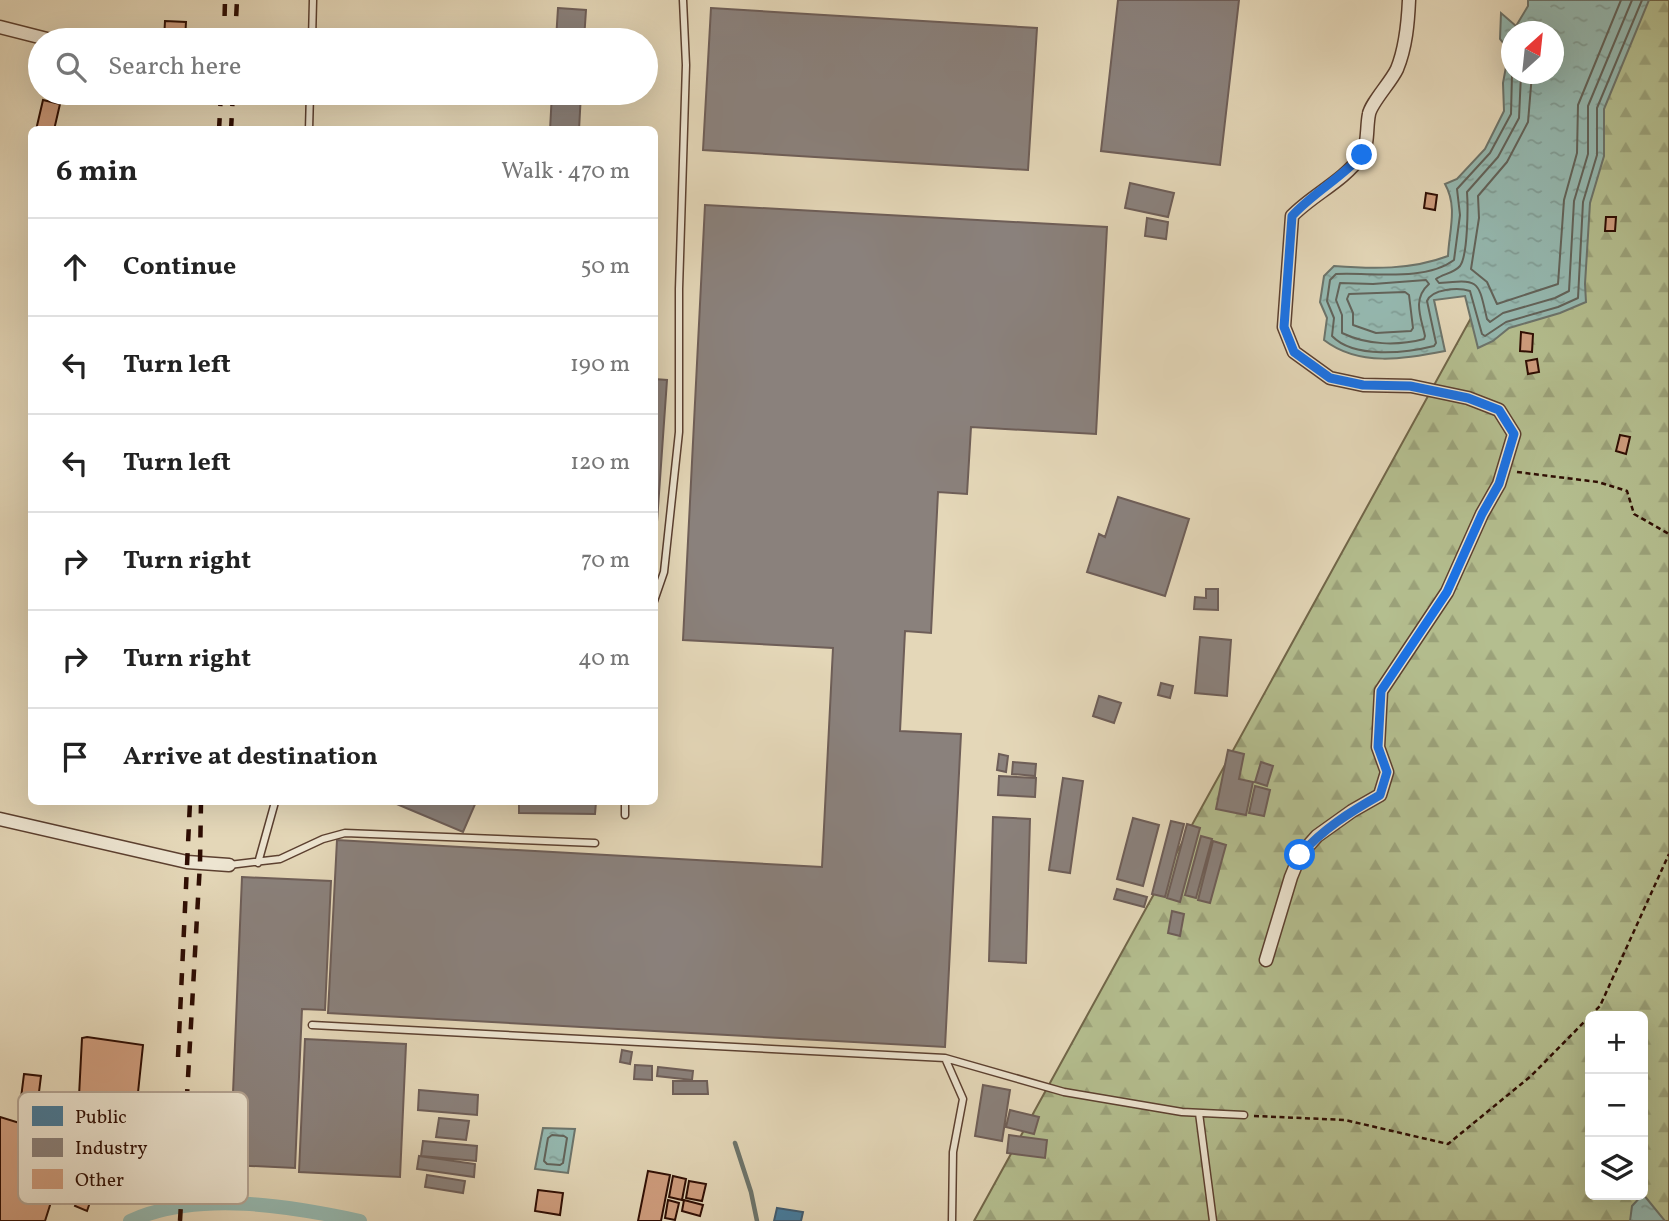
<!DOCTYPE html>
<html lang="en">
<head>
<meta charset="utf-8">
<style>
	body { margin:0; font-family:Vollkorn,serif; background:#f6f6f6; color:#222 }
	.controls { position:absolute; right:21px; bottom:21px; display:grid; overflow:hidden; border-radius:10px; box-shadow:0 7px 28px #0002 }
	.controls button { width:63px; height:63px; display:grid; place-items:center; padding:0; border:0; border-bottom:2px solid #e0e0e0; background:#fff; color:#222; font:35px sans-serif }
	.compass { position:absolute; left:1501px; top:21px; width:63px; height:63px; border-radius:50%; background:#fff; box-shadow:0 7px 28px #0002; rotate:27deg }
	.stop { position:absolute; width:21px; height:21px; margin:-16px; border:5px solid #1a73e8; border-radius:50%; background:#fff }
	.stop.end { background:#1a73e8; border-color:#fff; box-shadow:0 2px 7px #0008 }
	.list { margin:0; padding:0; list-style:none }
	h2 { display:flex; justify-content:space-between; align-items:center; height:91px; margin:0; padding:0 28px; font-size:30px }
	h2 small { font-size:23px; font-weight:400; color:#767676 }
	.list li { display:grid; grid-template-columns:46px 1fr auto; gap:21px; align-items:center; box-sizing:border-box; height:98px; padding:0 28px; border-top:2px solid #e0e0e0 }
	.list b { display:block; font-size:26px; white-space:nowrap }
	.list em { font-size:23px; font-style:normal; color:#767676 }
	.icon { flex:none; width:38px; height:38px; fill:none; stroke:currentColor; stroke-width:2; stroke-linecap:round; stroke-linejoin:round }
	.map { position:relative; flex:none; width:1669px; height:1221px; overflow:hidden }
	.search { position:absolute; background:#fff; box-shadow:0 7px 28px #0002; left:28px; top:28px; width:630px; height:77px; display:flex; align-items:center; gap:18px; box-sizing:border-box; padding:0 24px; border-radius:38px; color:#767676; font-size:26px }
	.panel { position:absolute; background:#fff; box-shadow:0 7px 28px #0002; left:28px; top:126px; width:630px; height:679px; border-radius:10px }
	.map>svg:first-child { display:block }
</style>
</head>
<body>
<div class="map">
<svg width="1669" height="1221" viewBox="0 0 1669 1221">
	<defs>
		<pattern id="forest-firs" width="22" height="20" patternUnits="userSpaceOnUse" patternTransform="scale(1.75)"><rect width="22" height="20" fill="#b4be8f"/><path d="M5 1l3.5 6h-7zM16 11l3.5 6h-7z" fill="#9ba27a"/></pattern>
		<pattern id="water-ripples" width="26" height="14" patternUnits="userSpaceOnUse" patternTransform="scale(1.75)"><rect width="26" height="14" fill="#95b9b1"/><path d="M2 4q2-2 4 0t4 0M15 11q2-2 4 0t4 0" fill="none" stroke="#819e97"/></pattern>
	</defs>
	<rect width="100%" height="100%" fill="#e4d7b8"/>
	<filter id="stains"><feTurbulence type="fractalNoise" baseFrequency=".00286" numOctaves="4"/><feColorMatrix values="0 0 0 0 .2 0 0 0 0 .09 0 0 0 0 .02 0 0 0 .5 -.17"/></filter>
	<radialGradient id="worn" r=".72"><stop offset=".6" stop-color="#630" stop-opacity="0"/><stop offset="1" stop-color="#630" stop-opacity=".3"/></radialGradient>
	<path fill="url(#forest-firs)" stroke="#716649" stroke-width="2" fill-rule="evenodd" d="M1646,0h23v1221h-695zM1590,1016h53v179h-53z"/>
	<path fill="url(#water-ripples)" stroke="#6c746b" stroke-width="2" fill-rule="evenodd" d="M1528,0h121l-45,109v47l-14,47 -5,81 1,18 -26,11 -51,15 -16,13 -15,7 -13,-52 -31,4 11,51c-40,8 -86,16 -121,-11l3,-22 -7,-16 4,-26 10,-10c38,3 77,4 114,-10 1,-25 10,-49 -3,-72l12,-5 28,-30 19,-38 -1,-28 6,-33 -9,-11 1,-26 15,13 12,-20zM1512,32h42v42h-42z
		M543,1128l32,1 -7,44 -33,-4z
		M1643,1194l22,27h-35l2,-15z"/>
	<path fill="#457b9d" stroke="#3e5a6f" stroke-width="2" d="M777,1208l26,4 -2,9h-27z"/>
	<path fill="#8a817c" stroke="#6e5e58" stroke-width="2" d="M1118,0h121l-19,165 -119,-14z
		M558,8l28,2 -2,30h-28z
		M711,8l326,20 -9,142 -325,-20z
		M552,93h29l-2,37h-29z
		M1130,183l44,10 -6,24 -43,-9z
		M705,205l402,22 -11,207 -125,-7 -4,67 -29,-2 -7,141 -26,-2 -5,100 61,3 -16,313 -617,-34 9,-173 485,27 11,-219 -150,-8z
		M1147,218l21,4 -2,17 -21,-3z
		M654,379l13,1 -11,156h-2z
		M1118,497l71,22 -24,77 -78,-24 12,-38 6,3z
		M1206,589h12v21l-24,-1 1,-12 11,1z
		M1200,637l31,3 -4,56 -32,-3z
		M1161,683l12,3 -3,12 -12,-3z
		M1099,696l22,7 -7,20 -21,-7z
		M1228,750l16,4 -5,25 14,3 -7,33 -30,-6z
		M999,754l9,2 -2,16 -9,-2z
		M1013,762l23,2 -1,12 -23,-2z
		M1261,762l12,4 -6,20 -12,-4z
		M999,776l37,2 -1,19 -37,-2z
		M1063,778l20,3 -13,92 -21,-3z
		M1255,786l15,4 -6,26 -15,-3z
		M392,802h84l-13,30z
		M519,802h77l-1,12 -76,-1z
		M993,817l37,2 -4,144 -37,-2z
		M1133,818l26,7 -16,61 -26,-7z
		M1171,821l13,3 -19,73 -13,-3z
		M1187,824l13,4 -20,74 -13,-4z
		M1201,836l11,3 -16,59 -11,-3z
		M1213,841l13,4 -16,58 -12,-3z
		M242,877l89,4 -6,129 -23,-1 -7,159 -65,-3z
		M1117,889l30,8 -3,10 -30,-8z
		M1172,911l12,3 -4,22 -12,-3z
		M305,1039l101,5 -6,133 -101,-5z
		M622,1050l10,2 -2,12 -10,-2z
		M635,1065l17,1v14l-18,-1z
		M658,1067l35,4 -1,9 -35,-4z
		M673,1081h34l1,13h-35z
		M983,1085l27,5 -8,51 -27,-5z
		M419,1090l59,5 -1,20 -59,-5z
		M1010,1110l29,7 -5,17 -28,-7z
		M439,1118l30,3 -3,19 -30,-3z
		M1009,1135l38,5 -2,18 -38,-5z
		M423,1141l54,5 -1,15 -55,-5z
		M419,1156l56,8 -1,13 -57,-8z
		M427,1175l38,6 -2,12 -38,-6z"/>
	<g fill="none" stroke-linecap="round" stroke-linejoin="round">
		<path stroke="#62635a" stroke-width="2" d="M1512,74l-1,40 -21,39 -33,36 3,26 -6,45c-29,22 -84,12 -118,14l-6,6 -3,21 7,17 -2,18c22,23 74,17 102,10l2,-3 -9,-42c5,-12 31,-14 43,-10l12,43 3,2 21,-14 52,-15 20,-9 5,-96 14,-47v-47l45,-108
			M1521,74l-2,44 -21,39 -31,35c1,14 1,63 -7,74 -6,7 -17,8 -24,13l3,4c41,-4 39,-3 48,36l3,3 13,-9 52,-15 14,-7 5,-90 14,-47v-48l44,-106
			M1532,74l-4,48 -21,40 -29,34 1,22 -8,51 16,13 10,22 61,-20 6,-84 13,-47 1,-48 43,-105
			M1426,280l3,4c-17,15 -8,33 -4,52l-1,3c-27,7 -57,6 -82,-6v-18l-6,-15 4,-17 33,1z
			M1405,292l4,3 4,33 -2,3 -35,2 -23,-8v-12l-6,-14 2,-5z
			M552,1135l12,1 3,2 -4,25 -3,2 -13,-1 -3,-3 4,-23z"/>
		<path stroke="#6c746b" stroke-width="4.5" d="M735,1143l16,49 6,29"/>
		<path stroke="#95b9b1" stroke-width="14" d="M130,1221c68,-31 160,-15 230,0"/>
	</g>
	<path fill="#cf9d7e" stroke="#2e0d03" stroke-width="2" d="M165,21l21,1 -1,18h-21z
		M43,100l17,4 -6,26h-18z
		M1426,193l11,2 -2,15 -11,-2z
		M1606,217h10l-1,14h-10z
		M1521,332l12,2 -1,18 -12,-1z
		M1537,359l2,13 -11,2 -2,-13z
		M1620,435l10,2 -4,17 -10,-3z
		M87,1037l56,8 -6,57 -58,-6 3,-58z
		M24,1074l17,2 -3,24 -17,-2z
		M0,1117l71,22 -26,82h-45z
		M648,1171l22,4 -9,46h-23z
		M673,1176l13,3 -4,21 -13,-3z
		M84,1181l12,4 -9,26 -12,-5z
		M689,1181l17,3 -4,17 -16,-3z
		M538,1190l25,3 -3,22 -25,-4z
		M668,1200l11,3 -4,17 -10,-2z
		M684,1200l19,5 -3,11 -18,-5z"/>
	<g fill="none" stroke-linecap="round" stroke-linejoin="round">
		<g stroke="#5c4030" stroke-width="9">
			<path id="service" d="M312,40l1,-40
				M309,130l1,-37
				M654,601l10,-29 15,-140v-143l7,-224 -3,-65
				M625,815v-13
				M258,863l17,-61
				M229,865l51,-6 43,-20 22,-6 250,10
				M312,1025l633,33 119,34 118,20 62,3
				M945,1058l18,41 -10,53 -1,69
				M1199,1113l14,108"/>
		</g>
		<g stroke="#5c4030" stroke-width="15">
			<path id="minor" d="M0,27l51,13
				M0,819l187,43 42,3
				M1266,960l25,-83 9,-22 17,-19 35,-25 28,-16 7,-23 -9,-25 3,-56 66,-99 35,-78 17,-30 15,-50 -15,-24 -31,-12 -57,-12 -48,-1 -33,-7 -36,-26 -10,-25 8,-111c20,-21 52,-35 69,-60 8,-11 5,-28 8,-42 2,-11 22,-32 28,-45 9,-22 11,-46 12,-69"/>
		</g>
		<path stroke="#2e0d03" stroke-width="2.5" stroke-dasharray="5 3.5" stroke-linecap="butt" d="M1517,472l81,10 29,9 7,23 35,20
			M1590,1016l10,-10 69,-152
			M1254,1116l91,4 103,24 83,-68 59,-60"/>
		<use href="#service" stroke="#ede5d1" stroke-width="6"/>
		<use href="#minor" stroke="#ede5d1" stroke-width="12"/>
		<path stroke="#2e0d03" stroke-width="4.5" stroke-dasharray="12 12" stroke-linecap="butt" d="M224,40l1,-40
			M235,40l2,-40
			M219,130l2,-37
			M231,130l2,-37
			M178,1057l12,-255
			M180,1221l20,-358 1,-61"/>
	</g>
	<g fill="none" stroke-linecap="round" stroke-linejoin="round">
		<path stroke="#1a73e8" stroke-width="9" d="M1300,855c23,-26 50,-43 80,-60l7,-23 -9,-25 3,-56 66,-99 35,-78 17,-30 15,-50 -15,-24 -31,-12 -58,-12 -47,-1 -33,-7 -36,-26 -10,-25 8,-111c21,-23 49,-38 70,-61"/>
	</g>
	<rect x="18" y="1092" width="230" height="112" rx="10" fill="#ede5d1" stroke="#b4a493" stroke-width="2"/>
	<rect x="32" y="1106" width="31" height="20" fill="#457b9d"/>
	<rect x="32" y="1138" width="31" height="19" fill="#8a817c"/>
	<rect x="32" y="1169" width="31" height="20" fill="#cf9d7e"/>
	<g font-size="19" fill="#2e0d03">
		<text x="75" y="1123">Public</text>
		<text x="75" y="1154">Industry</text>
		<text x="75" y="1186">Other</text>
	</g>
	<rect width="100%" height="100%" filter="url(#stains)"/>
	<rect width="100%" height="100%" fill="url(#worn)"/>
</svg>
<div class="controls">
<button>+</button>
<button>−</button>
<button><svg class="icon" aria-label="layers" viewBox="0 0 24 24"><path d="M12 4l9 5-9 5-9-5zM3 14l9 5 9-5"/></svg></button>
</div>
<svg class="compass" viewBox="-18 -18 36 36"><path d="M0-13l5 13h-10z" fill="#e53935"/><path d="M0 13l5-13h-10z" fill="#767676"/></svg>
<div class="stop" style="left:1300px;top:855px"></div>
<div class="stop end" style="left:1362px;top:155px"></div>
<div class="search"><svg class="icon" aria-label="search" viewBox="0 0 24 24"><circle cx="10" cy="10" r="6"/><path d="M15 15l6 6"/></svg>Search here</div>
<section class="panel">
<h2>6 min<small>Walk · 470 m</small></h2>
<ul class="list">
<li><svg class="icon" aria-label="ahead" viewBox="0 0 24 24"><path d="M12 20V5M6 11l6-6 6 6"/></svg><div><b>Continue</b></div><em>50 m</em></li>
<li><svg class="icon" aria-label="left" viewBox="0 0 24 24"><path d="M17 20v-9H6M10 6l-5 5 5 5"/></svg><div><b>Turn left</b></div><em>190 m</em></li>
<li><svg class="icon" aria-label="left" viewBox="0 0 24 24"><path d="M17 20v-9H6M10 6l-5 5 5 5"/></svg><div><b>Turn left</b></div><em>120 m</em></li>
<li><svg class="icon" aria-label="right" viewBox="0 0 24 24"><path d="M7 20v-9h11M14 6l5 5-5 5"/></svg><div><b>Turn right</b></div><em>70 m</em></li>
<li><svg class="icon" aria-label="right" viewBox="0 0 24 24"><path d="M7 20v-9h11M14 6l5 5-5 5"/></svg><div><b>Turn right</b></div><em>40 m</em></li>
<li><svg class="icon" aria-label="arrive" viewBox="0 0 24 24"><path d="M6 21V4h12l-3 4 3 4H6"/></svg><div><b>Arrive at destination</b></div></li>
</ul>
</section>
</div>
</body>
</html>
